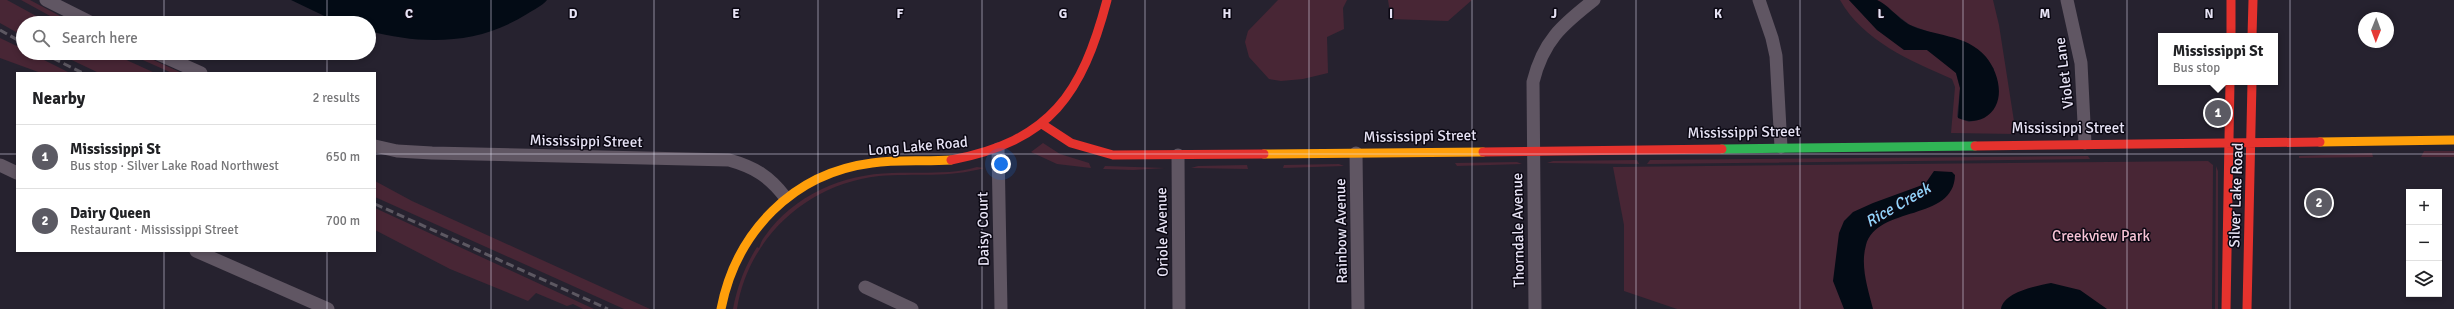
<!DOCTYPE html>
<html lang="en">
<head>
<meta charset="utf-8">
<style>
	body { margin:0; font-family:Signika,sans-serif; background:#f2f2f2; color:#202124 }
	.controls { position:absolute; right:12px; bottom:12px; display:grid; overflow:hidden; border-radius:0px; box-shadow:0 2px 6px #0003 }
	.controls button { width:36px; height:36px; display:grid; place-items:center; padding:0; border:0; border-bottom:1px solid #e0e0e0; background:#fff; color:#202124; font:20px sans-serif }
	.compass { position:absolute; left:2358px; top:12px; width:36px; height:36px; border-radius:50%; background:#fff; box-shadow:0 2px 6px #0003; rotate:181deg }
	.you { position:absolute; left:1001px; top:164px; width:14px; height:14px; margin:-10px; border:3px solid #fff; border-radius:50%; background:#1a73e8; box-shadow:0 0 0 6px #1a73e833 }
	.badge { display:grid; place-items:center; width:26px; height:26px; border-radius:50%; background:#5b5a63; color:#fff; font-size:13px; font-weight:700 }
	.pin { position:absolute; translate:-50% -50%; border:2px solid #fff; box-shadow:0 1px 4px #0006 }
	.popup { position:absolute; left:2158px; top:33px; width:120px; height:52px; box-sizing:border-box; display:grid; place-content:center; border-radius:0px; background:#fff; filter:drop-shadow(0 1px 3px #0005); font-size:13px; white-space:nowrap; color:#757577 }
	.popup b { font-size:15px; color:#202124 }
	.popup::after { content:''; position:absolute; left:50%; top:100%; margin-left:-8px; border:8px solid transparent; border-top-color:#fff }
	.list { margin:0; padding:0; list-style:none }
	h2 { display:flex; justify-content:space-between; align-items:center; height:52px; margin:0; padding:0 16px; font-size:17px }
	h2 small { font-size:13px; font-weight:400; color:#757577 }
	.list li { display:grid; grid-template-columns:26px 1fr auto; gap:12px; align-items:center; box-sizing:border-box; height:64px; padding:0 16px; border-top:1px solid #e0e0e0 }
	.list b { display:block; font-size:15px; white-space:nowrap }
	.list p { margin:0; font-size:13px; white-space:nowrap; color:#757577 }
	.list em { font-size:13px; font-style:normal; color:#757577 }
	.icon { flex:none; width:22px; height:22px; fill:none; stroke:currentColor; stroke-width:2; stroke-linecap:round; stroke-linejoin:round }
	.map { position:relative; flex:none; width:2454px; height:309px; overflow:hidden }
	.search { position:absolute; background:#fff; box-shadow:0 2px 6px #0003; left:16px; top:16px; width:360px; height:44px; display:flex; align-items:center; gap:10px; box-sizing:border-box; padding:0 14px; border-radius:22px; color:#757577; font-size:15px }
	.panel { position:absolute; background:#fff; box-shadow:0 2px 6px #0003; left:16px; top:72px; width:360px; height:180px; border-radius:0px }
	.map>svg:first-child { display:block }
</style>
</head>
<body>
<div class="map">
<svg width="2454" height="309" viewBox="0 0 2454 309">
	<rect width="100%" height="100%" fill="#26222f"/>
	<path fill="#482635" d="M0,0h7l42,23h-26v13l-23,-13z
		M21,0h9l43,23h-10z
		M1278,0h69l-4,8 1,21 -17,8 1,36 -25,6 -22,2 -12,-2 -20,-22 -4,-15 3,-11z
		M1388,0h84l-24,21 -57,-2z
		M1840,0h9l28,30 33,19 17,1 23,17 6,6 4,15 -3,29 12,5 13,-3 12,-50 -9,-13 -8,-7 -67,-24 -33,-25h116l6,25 17,109 -65,-1 4,-46 -3,-8c-41,-18 -89,-38 -112,-79z
		M0,38l23,11v4h7l40,20h-29l-41,-15z
		M57,53h54l44,20h-56z
		M127,53h11l44,20h-10z
		M1043,143l17,11 29,9 2,5 -34,-4 -26,-12z
		M2424,151h30v6h-33z
		M2372,153l1,4 -74,1v-2z
		M2088,156l2,3 -443,5 3,-4z
		M1637,160l2,4 -92,-1 6,-2z
		M2208,161l5,4 -1,144h-535l-53,-18v-66l-11,-58z
		M1517,162l5,2 -65,2 -2,-3z
		M1339,164l5,2 -61,2 1,-3z
		M1247,165l1,4 -57,-1 7,-2z
		M1105,166l60,2 -32,2 -30,-1z
		M2216,166l2,5v138h-3z
		M977,167l7,1c-35,10 -70,5 -105,8 -72,8 -131,62 -142,133h-4c4,-22 12,-43 24,-62l2,1c2,-4 2,-7 6,-12 29,-41 78,-62 127,-63 28,-1 58,2 85,-6z
		M375,181l37,20 238,108h-26l-249,-112z
		M375,208l219,101h-11l-10,-5 -6,2 -31,-13 -8,8 -78,-32 -75,-39z"/>
	<path fill="#030b15" d="M291,0h256c-5,6 -14,10 -20,14 -49,31 -104,31 -158,17v-8h-30z
		M1849,0c8,0 20,0 28,0 9,3 21,18 31,24 25,13 58,9 78,33 14,17 21,48 -2,61 -9,4 -17,4 -26,0l2,-30 -4,-15 -29,-23h-23l-27,-20z
		M1934,171l18,1 3,3c-1,47 -78,30 -89,70 -6,21 2,44 7,64h-29l-11,-28 6,-48 5,-12 9,-9 20,-9 52,-19z
		M2051,283l29,7 27,19h-106c3,-17 35,-23 50,-26z"/>
	<g fill="none" stroke-linecap="round" stroke-linejoin="round">
		<path stroke="#605663" stroke-width="13" d="M46,0l46,23
			M1759,0l13,38 4,18 5,91
			M2067,0l14,63 4,80
			M156,53l45,20
			M375,146l22,5 35,2 297,7c25,7 40,16 56,37
			M998,149l3,160
			M1356,153l2,156
			M1178,155l1,154
			M0,165l17,8
			M196,251l132,58
			M865,287l47,22
			M1535,309l-2,-227c10,-41 29,-57 61,-82"/>
		<path stroke="#30b455" stroke-width="9" d="M1722,149l253,-3"/>
		<path stroke="#ff9f0a" stroke-width="9" d="M2320,142l134,-2
			M1264,154l219,-2
			M721,309c15,-77 72,-136 151,-146 27,-4 53,-1 79,-3"/>
		<path stroke="#e5322d" stroke-width="9" d="M2231,0v36
			M2252,36l1,-36
			M1042,124l29,19 42,12 151,-1
			M1975,146l345,-4
			M1483,152l239,-3
			M951,160c100,-19 131,-66 156,-160
			M2226,309l4,-227
			M2247,309l5,-227"/>
		<path stroke="#5d5862" stroke-width="3" stroke-dasharray="8 4" stroke-linecap="butt" d="M0,30l23,13
			M42,53l41,20
			M375,204l233,105"/>
	</g>
	<path fill="none" stroke="#e7e3f5" stroke-width="1" stroke-opacity="0.55" d="M164,0v23M327,0v23M491,0v309M654,0v309M818,0v309M982,0v309M1145,0v309M1309,0v309M1472,0v309M1636,0v309M1800,0v309M1963,0v309M2127,0v309M2290,0v309M164,53v20M327,53v20M0,154h17M375,154h2079M164,251v58M327,251v58"/>
	<g text-anchor="middle" dominant-baseline="central" stroke-width="3" stroke-linejoin="round" paint-order="stroke">
		<g font-size="15" fill="#e7e3f5" stroke="#0b0813">
			<text transform="translate(2064 73) rotate(-97)">Violet Lane</text>
			<text x="2068" y="128">Mississippi Street</text>
			<text transform="translate(1744 132) rotate(-1)">Mississippi Street</text>
			<text transform="translate(1420 136) rotate(-1)">Mississippi Street</text>
			<text transform="translate(586 141) rotate(1)">Mississippi Street</text>
			<text transform="translate(918 146) rotate(-5)">Long Lake Road</text>
			<text transform="translate(2236 195) rotate(-88)">Silver Lake Road</text>
			<text transform="translate(983 229) rotate(-91)">Daisy Court</text>
			<text transform="translate(1518 230) rotate(-91)">Thorndale Avenue</text>
			<text transform="translate(1341 231) rotate(-91)">Rainbow Avenue</text>
			<text transform="translate(1162 232) rotate(-91)">Oriole Avenue</text>
		</g>
		<g font-size="15" fill="#f7c2d5" stroke="#0b0813">
			<text x="2101" y="236">Creekview Park</text>
		</g>
		<g font-size="16" font-style="italic" fill="#93d4fc" stroke="#0b0813">
			<text transform="translate(1898 205) rotate(-30)">Rice Creek</text>
		</g>
	</g>
	<g font-size="13" text-anchor="middle" font-weight="bold" fill="#e7e3f5" stroke="#0b0813" stroke-width="3" stroke-linejoin="round" paint-order="stroke">
		<text x="409" y="18">C</text>
		<text x="573" y="18">D</text>
		<text x="736" y="18">E</text>
		<text x="900" y="18">F</text>
		<text x="1063" y="18">G</text>
		<text x="1227" y="18">H</text>
		<text x="1391" y="18">I</text>
		<text x="1554" y="18">J</text>
		<text x="1718" y="18">K</text>
		<text x="1881" y="18">L</text>
		<text x="2045" y="18">M</text>
		<text x="2209" y="18">N</text>
	</g>
</svg>
<div class="controls">
<button>+</button>
<button>−</button>
<button><svg class="icon" aria-label="layers" viewBox="0 0 24 24"><path d="M12 4l9 5-9 5-9-5zM3 14l9 5 9-5"/></svg></button>
</div>
<svg class="compass" viewBox="-18 -18 36 36"><path d="M0-13l5 13h-10z" fill="#e53935"/><path d="M0 13l5-13h-10z" fill="#757577"/></svg>
<div class="you"></div>
<div class="pin badge" style="left:2218px;top:113px">1</div>
<div class="popup"><b>Mississippi St</b>Bus stop</div>
<div class="pin badge" style="left:2319px;top:203px">2</div>
<div class="search"><svg class="icon" aria-label="search" viewBox="0 0 24 24"><circle cx="10" cy="10" r="6"/><path d="M15 15l6 6"/></svg>Search here</div>
<section class="panel">
<h2>Nearby<small>2 results</small></h2>
<ul class="list">
<li><span class="badge">1</span><div><b>Mississippi St</b><p>Bus stop · Silver Lake Road Northwest</p></div><em>650 m</em></li>
<li><span class="badge">2</span><div><b>Dairy Queen</b><p>Restaurant · Mississippi Street</p></div><em>700 m</em></li>
</ul>
</section>
</div>
</body>
</html>
